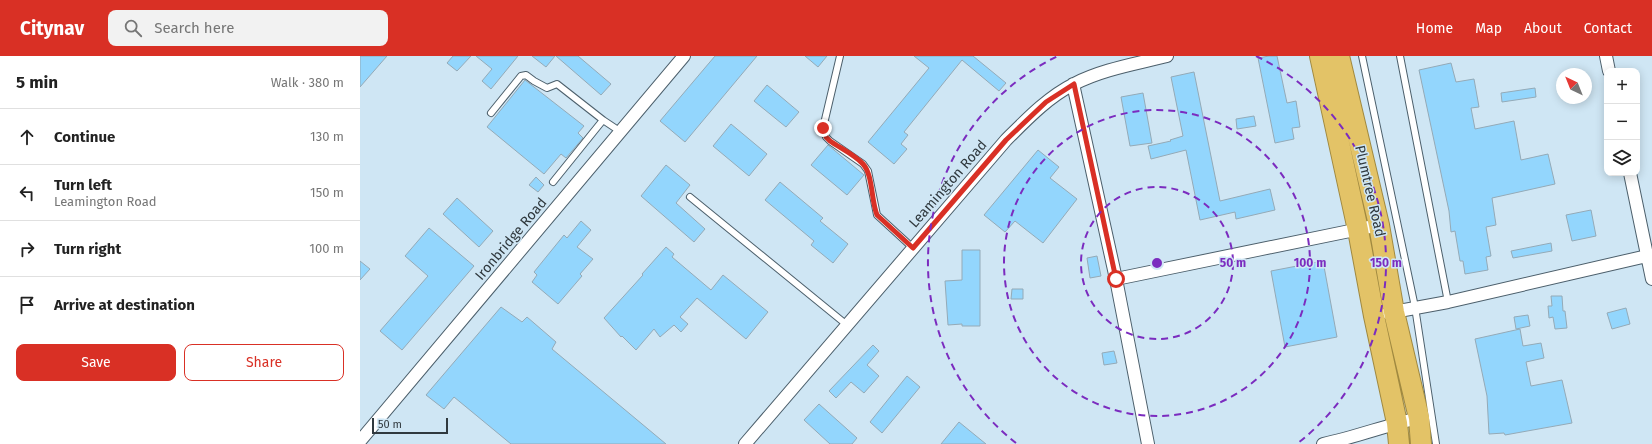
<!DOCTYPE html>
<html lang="en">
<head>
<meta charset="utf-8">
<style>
	body { margin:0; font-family:"Fira Sans",sans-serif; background:#f2f2f2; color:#222 }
	.controls { position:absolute; right:12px; top:12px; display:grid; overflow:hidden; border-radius:8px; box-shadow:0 2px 10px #0003 }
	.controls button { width:36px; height:36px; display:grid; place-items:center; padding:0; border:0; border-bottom:1px solid #e0e0e0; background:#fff; color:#222; font:20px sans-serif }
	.compass { position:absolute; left:1196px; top:12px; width:36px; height:36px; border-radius:50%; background:#fff; box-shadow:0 2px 10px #0003; rotate:317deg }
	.scale { position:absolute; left:12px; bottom:10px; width:76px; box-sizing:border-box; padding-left:4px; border:2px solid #30393e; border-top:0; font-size:11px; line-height:14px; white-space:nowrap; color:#30393e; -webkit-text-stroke:3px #cfe6f4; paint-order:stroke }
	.stop { position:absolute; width:12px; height:12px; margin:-9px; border:3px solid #d93025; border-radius:50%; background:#fff }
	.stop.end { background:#d93025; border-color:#fff; box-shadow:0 1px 4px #0008 }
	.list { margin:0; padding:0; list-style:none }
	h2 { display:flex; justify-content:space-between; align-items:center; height:52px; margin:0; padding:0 16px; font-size:17px }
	h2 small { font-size:13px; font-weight:400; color:#767676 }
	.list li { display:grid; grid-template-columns:26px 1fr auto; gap:12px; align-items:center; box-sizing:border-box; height:56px; padding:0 16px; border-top:1px solid #e0e0e0 }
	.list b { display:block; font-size:15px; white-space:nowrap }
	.list p { margin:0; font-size:13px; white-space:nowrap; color:#767676 }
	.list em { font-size:13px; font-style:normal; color:#767676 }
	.actions { display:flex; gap:8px; padding:12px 16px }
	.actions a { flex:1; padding:9px 0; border:1px solid #d93025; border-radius:8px; text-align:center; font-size:14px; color:#d93025 }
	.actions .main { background:#d93025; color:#fff }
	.icon { flex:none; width:22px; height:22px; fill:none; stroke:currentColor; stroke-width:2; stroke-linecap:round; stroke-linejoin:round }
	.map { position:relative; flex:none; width:1292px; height:388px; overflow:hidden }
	header { display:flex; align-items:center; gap:24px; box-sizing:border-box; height:56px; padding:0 20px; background:#d93025; color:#fff }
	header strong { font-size:19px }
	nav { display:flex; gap:22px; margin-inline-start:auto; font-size:14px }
	.search { width:280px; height:36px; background:#f2f2f2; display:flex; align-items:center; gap:10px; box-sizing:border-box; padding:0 14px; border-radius:8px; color:#767676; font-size:15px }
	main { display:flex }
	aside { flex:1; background:#fff }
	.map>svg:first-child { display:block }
</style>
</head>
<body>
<header>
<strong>Citynav</strong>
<div class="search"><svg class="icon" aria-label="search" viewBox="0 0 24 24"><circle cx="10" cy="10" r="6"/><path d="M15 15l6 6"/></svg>Search here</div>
<nav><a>Home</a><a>Map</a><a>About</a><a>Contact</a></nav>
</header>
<main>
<aside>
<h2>5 min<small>Walk · 380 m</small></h2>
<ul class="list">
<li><svg class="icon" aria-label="ahead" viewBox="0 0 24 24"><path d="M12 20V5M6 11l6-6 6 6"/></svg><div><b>Continue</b></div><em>130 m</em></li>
<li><svg class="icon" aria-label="left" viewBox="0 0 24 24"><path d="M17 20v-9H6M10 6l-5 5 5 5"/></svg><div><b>Turn left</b><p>Leamington Road</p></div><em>150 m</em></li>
<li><svg class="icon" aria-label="right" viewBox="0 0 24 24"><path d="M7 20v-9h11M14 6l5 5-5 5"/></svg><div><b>Turn right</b></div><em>100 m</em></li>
<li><svg class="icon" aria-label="arrive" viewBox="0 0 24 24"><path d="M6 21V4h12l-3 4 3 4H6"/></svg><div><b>Arrive at destination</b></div></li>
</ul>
<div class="actions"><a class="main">Save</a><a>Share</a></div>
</aside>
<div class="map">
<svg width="1292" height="388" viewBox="0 0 1292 388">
	<rect width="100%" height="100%" fill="#cfe6f4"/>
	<path fill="#93d6fd" stroke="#94aab7" d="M0,0h27l-27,31z
		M93,0h18l-14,15 -10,-8z
		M116,0h42l-27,33 -9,-8 10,-12z
		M172,0h23l-9,11z
		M196,0h22l33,28 -10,11z
		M355,0h42l-72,86 -25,-21z
		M445,0h22l-9,11z
		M554,0h59l33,27 -7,8 -37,-31 -58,72 4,3 -7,9 6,5 -13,15 -26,-22 61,-74z
		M909,0h8l10,47 9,-2 4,26 -8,1 2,11 -19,4 -17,-85z
		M1091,7l5,19 18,-3 5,28 -8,1 4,21 39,-8 7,39 27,-6 7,30 -63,14 4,27 -10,2 5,29 -5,1 2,13 -23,4 -2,-13h-3l-5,-30 -4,1 -2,-21 -30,-141z
		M834,16l26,129 50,-12 5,21 -39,9 -1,-7 -35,8 -14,-70 -35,9 -3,-13 23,-5 -1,-1 13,-4 -12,-59z
		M165,24l59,46 -6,7 5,5 -17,20 -5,-4 -17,20 -57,-47z
		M407,29l32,27 -13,15 -32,-26z
		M1175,32l1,9 -34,5 -1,-9z
		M783,37l9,50 -22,3 -9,-49z
		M894,60l2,10 -19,3 -1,-10z
		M371,68l36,30 -18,22 -36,-30z
		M468,89l36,30 -17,20 -36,-30z
		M678,94l21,17 -9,11 27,21 -34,44 -28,-22 -10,11 -21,-17z
		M306,109l24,20 -14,18 29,26 -11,13 -53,-46z
		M176,121l8,8 -6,7 -9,-7z
		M420,126l43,36 -3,3 28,23 -15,19 -22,-18 3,-4 -49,-41z
		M97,142l36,33 -14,16 -36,-33z
		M1231,154l5,26 -24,5 -6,-26z
		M221,165l10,9 -14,17 16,12 -13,15 2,2 -24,28 -26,-22 5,-7 -3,-3 30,-37 3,3z
		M69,172l45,38 -72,84 -22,-19 48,-55 -23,-20z
		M1191,187l1,8 -39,7 -2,-7z
		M306,191l8,7 -2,3 39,33 12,-15 45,37 -22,27 -49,-41 -17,19 8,7 -7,8 -7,-7 -14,12 -6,-8 -18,21 -14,-14 -1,1 -17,-19 39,-43 -1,-1z
		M602,194h18v76h-18v-2l-14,1 -3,-44 17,-1z
		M737,200l4,20 -11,2 -3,-20z
		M0,205l10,8 -10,11z
		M963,205l14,76 -52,10 -14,-76z
		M652,233h11v10h-12z
		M1191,240h11l1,15h2l2,17 -12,1 -2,-12 -4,1 -1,-12h4z
		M141,251l21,15 5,-5 29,25 -4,7 114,95h-155l-57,-47 -10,12 -18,-14z
		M1266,252l4,16 -18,5 -5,-16z
		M1168,259l2,11 -14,3 -2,-12z
		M1160,273l3,17 18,-3 3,15 -18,4 5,24 31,-6 10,43 -67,12 -1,-2 -15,1 -2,-38 -12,-57z
		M513,289l6,6 -12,14 12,11 -15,17 -13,-11 -15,16 -7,-7z
		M754,295l3,12 -13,2 -2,-12z
		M547,320l13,11 -38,46 -12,-11z
		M459,348l38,34 -5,6h-22l-26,-24z
		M599,366l27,22h-45z"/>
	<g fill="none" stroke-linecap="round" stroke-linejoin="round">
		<g stroke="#4c5f6b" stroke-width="8">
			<path id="service" d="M480,0l-17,72 3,9 4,4 33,23 5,7 9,44 36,33
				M1002,0l53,251 21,137
				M1040,0l48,246
				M131,57l30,-37 5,-1 8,6 13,7 10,-4 46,36
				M193,126l50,-62 18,12
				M330,141l157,128"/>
		</g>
		<g stroke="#4c5f6b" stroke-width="14">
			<path id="minor" d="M1246,0l3,15
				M713,28l43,195 32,165
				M1270,117l22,106
				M756,223l263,-54
				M1028,257l60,-11 199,-46
				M0,385l324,-385
				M385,388l261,-304c21,-21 42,-43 68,-56 29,-15 62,-20 93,-28
				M963,388c33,-7 64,-19 96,-26"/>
		</g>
		<g stroke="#a08940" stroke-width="22">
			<path id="trunk" d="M960,0l38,174 16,86 23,107 2,21
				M979,0l40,169 15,87 25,106 2,26"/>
		</g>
		<use href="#service" stroke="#fff" stroke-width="6"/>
		<use href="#minor" stroke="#fff" stroke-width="12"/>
		<use href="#trunk" stroke="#e3c367" stroke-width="20"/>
	</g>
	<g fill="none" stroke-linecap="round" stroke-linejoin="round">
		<path stroke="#d93025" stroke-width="5" d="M463,72l3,9 4,4c10,7 25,14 33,23 10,11 8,36 14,51l36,33 93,-108 40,-38 28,-18 42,195"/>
	</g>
	<g fill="none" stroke="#7b2cbf" stroke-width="2" stroke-dasharray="7 5">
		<circle cx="797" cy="207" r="76"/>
		<circle cx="797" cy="207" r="153"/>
		<path d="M656 387A229 229 0 0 1 698 0M896 0A229 229 0 0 1 938 387"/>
	</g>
	<g text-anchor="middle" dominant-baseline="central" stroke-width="3" stroke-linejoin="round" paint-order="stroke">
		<g font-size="14" fill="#30393e" stroke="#cfe6f4">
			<text transform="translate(588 128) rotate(-49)">Leamington Road</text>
			<text transform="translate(1010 135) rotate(77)">Plumtree Road</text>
			<text transform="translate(151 183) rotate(-50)">Ironbridge Road</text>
		</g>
	</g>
	<circle cx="797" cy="207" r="6" fill="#7b2cbf" stroke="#cfe6f4" stroke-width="2"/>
	<g font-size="12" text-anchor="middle" font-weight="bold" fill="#7b2cbf" stroke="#cfe6f4" stroke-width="3" stroke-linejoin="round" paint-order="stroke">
		<text x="873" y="211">50 m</text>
		<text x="950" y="211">100 m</text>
		<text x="1026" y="211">150 m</text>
	</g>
</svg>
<div class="controls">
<button>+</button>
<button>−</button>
<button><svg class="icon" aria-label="layers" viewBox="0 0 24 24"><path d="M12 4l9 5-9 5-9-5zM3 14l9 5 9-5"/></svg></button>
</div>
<svg class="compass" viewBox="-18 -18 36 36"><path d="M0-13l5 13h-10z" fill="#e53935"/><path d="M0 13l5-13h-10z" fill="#767676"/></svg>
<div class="scale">50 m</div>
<div class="stop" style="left:756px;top:223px"></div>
<div class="stop end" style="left:463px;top:72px"></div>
</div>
</main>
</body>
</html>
